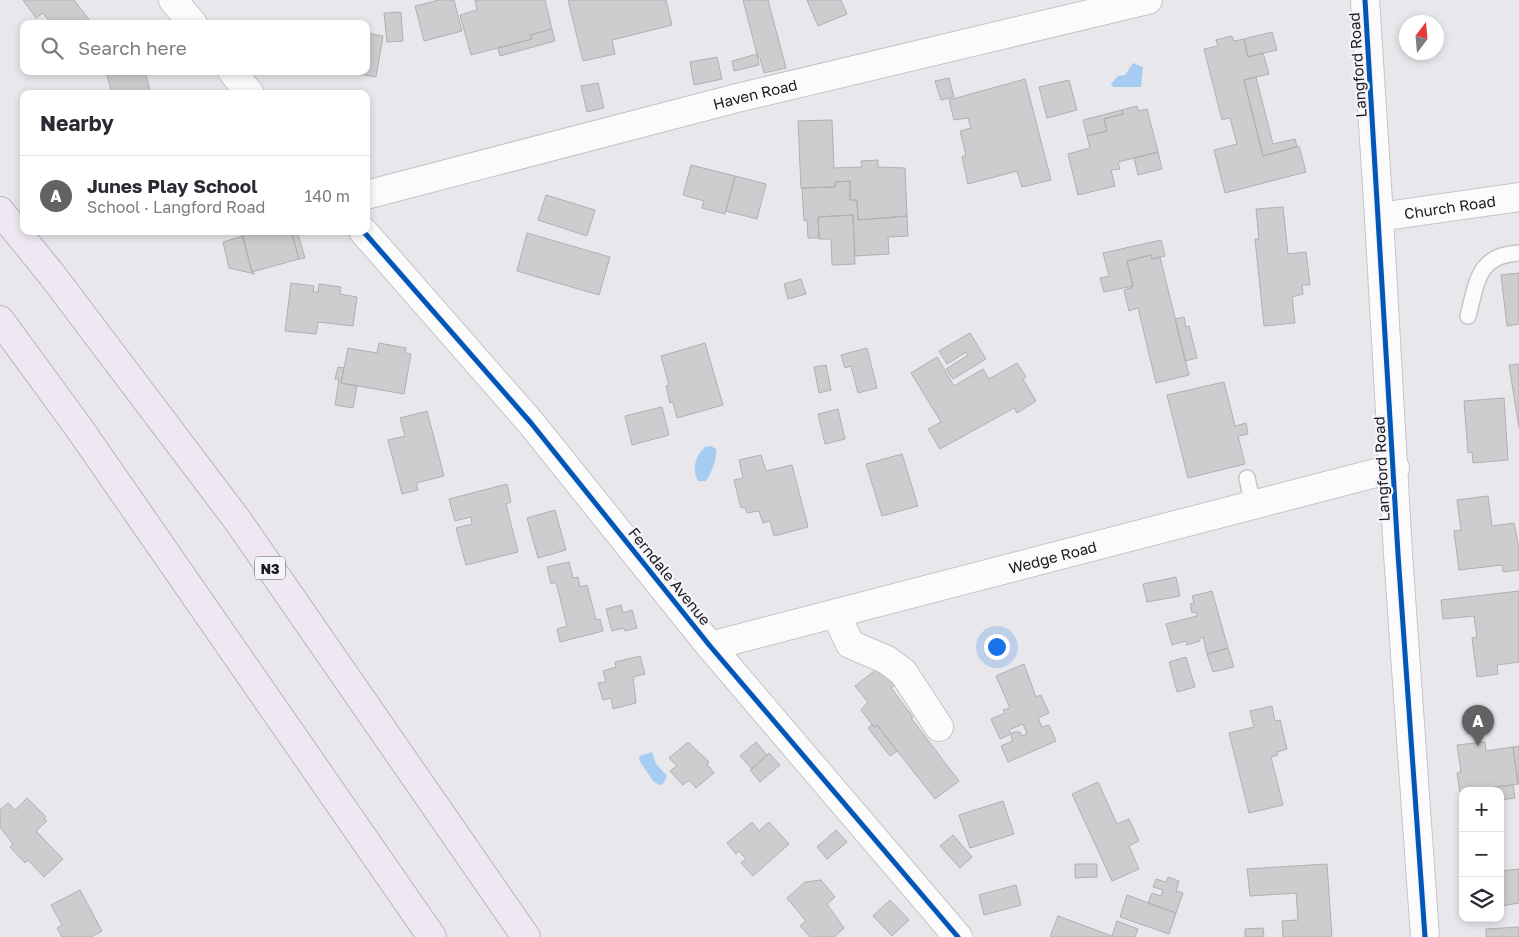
<!DOCTYPE html>
<html lang="en">
<head>
<meta charset="utf-8">
<style>
	body { margin:0; font-family:"Golos Text",sans-serif; background:#f2f2f3; color:#2b2b33 }
	.controls { position:absolute; right:15px; bottom:15px; display:grid; overflow:hidden; border-radius:10px; box-shadow:0 2px 8px #0003 }
	.controls button { width:45px; height:45px; display:grid; place-items:center; padding:0; border:0; border-bottom:1px solid #e1e1e2; background:#fff; color:#2b2b33; font:25px sans-serif }
	.compass { position:absolute; left:1399px; top:15px; width:45px; height:45px; border-radius:50%; background:#fff; box-shadow:0 2px 8px #0003; rotate:16deg }
	.you { position:absolute; left:996px; top:646px; width:18px; height:18px; margin:-12px; border:4px solid #fff; border-radius:50%; background:#1a73e8; box-shadow:0 0 0 8px #1a73e833 }
	.badge { display:grid; place-items:center; width:32px; height:32px; border-radius:50%; background:#626264; color:#fff; font-size:16px; font-weight:700 }
	.pin { position:absolute; translate:-50% -41px; filter:drop-shadow(0 1px 2px #0008) }
	.pin::after { content:''; position:absolute; top:26px; width:18px; height:15px; background:inherit; clip-path:polygon(0 0,100% 0,50% 100%) }
	.list { margin:0; padding:0; list-style:none }
	h2 { display:flex; justify-content:space-between; align-items:center; height:65px; margin:0; padding:0 20px; font-size:21px }
	h2 small { font-size:16px; font-weight:400; color:#7c7c81 }
	.list li { display:grid; grid-template-columns:32px 1fr auto; gap:15px; align-items:center; box-sizing:border-box; height:80px; padding:0 20px; border-top:1px solid #e1e1e2 }
	.list b { display:block; font-size:19px; white-space:nowrap }
	.list p { margin:0; font-size:16px; white-space:nowrap; color:#7c7c81 }
	.list em { font-size:16px; font-style:normal; color:#7c7c81 }
	.icon { flex:none; width:28px; height:28px; fill:none; stroke:currentColor; stroke-width:2; stroke-linecap:round; stroke-linejoin:round }
	.map { position:relative; flex:none; width:1519px; height:937px; overflow:hidden }
	.search { position:absolute; background:#fff; box-shadow:0 2px 8px #0003; left:20px; top:20px; width:350px; height:55px; display:flex; align-items:center; gap:12px; box-sizing:border-box; padding:0 18px; border-radius:10px; color:#7c7c81; font-size:19px }
	.panel { position:absolute; background:#fff; box-shadow:0 2px 8px #0003; left:20px; top:90px; width:350px; height:145px; border-radius:10px }
	.map>svg:first-child { display:block }
</style>
</head>
<body>
<div class="map">
<svg width="1519" height="937" viewBox="0 0 1519 937">
	<rect width="100%" height="100%" fill="#e8e7eb"/>
	<path fill="#a6cdf1" d="M1133,63l10,4 -2,20h-28l-2,-3 7,-8 7,-1z
		M711,446l5,3c2,8 -5,25 -10,32h-8c-7,-12 -2,-26 7,-34z
		M652,752l4,12 11,12 -4,8 -4,1 -6,-4 -14,-21 1,-4z"/>
	<path fill="#cdcdd0" stroke="#b0b0b3" d="M23,0h51l17,22 -40,2 -8,-11 -7,5z
		M439,0h15l8,31 -38,10 -9,-35z
		M475,0h70l7,29 -22,6 2,4 -61,16 -11,-40 17,-5z
		M568,0h98l6,25 -60,15 3,14 -32,7z
		M743,0h25l18,68 -22,5 -4,-15h-2z
		M807,0h34l6,14 -29,12z
		M401,12l2,29 -16,1 -3,-29z
		M552,29l3,12 -55,15 -2,-8 34,-9 -2,-4z
		M1272,32l5,18 -29,7 -4,-18z
		M366,33l17,3 -7,41 -33,-6h23z
		M1232,36l2,5 10,-2 4,18 15,-4 6,21 -25,6 19,76 36,-10 7,26 -81,21 -11,-43 23,-6 -7,-26 -8,2 -18,-71 14,-3 -2,-6z
		M757,54l2,11 -25,6 -2,-10z
		M717,57l5,22 -28,6 -4,-23z
		M106,71h39l5,20 -3,3h-35z
		M1256,77l17,67 22,-5 2,8 -34,9 -19,-76z
		M949,78l5,19 -13,3 -6,-19z
		M1025,79l26,101 -29,7 -5,-16 -49,13 -6,-27 4,-2 -6,-24 11,-3 -3,-10 -14,2 -5,-20z
		M1069,80l8,30 -30,8 -8,-31z
		M598,83l6,25 -17,4 -6,-26z
		M1137,106l1,5 9,-2 11,43 -40,10 2,7 -9,1 4,16 -37,9 -10,-41 22,-6 -3,-12 20,-5 -3,-12 19,-5 -1,-4z
		M1122,110l1,4 -19,5 3,12 -20,5 -4,-16z
		M832,120l2,48 28,-1 -1,-6 17,-1v7l27,1 2,48 -49,4 -1,-20h-7v-19l-15,1v5l-34,1 -3,-67z
		M1158,152l4,17 -24,6 -4,-17z
		M691,165l44,11 -10,38 -23,-6 2,-7 -21,-6z
		M735,176l31,8 -9,35 -31,-8z
		M850,181v19h7l1,20 49,-4 1,20 -20,1 1,17 -34,2 -2,-41 -35,2 1,21h-11l-1,-18 -3,1 -2,-33 33,-1v-5z
		M546,195l49,15 -8,26 -49,-16z
		M1283,207l5,47 18,-2 4,33h-8l1,9 -11,3 3,26 -31,3 -9,-87h4l-3,-30z
		M853,215l2,49 -23,1 -1,-26h-12l-1,-22z
		M241,231h50l8,28 -47,13z
		M291,231h6l8,27 -6,1z
		M527,233l83,24 -11,38 -82,-24z
		M243,236l9,36 3,2 -26,-6 -6,-26z
		M1161,240l4,16 -13,3 -1,-4 -24,6 6,25 -29,6 -4,-14 9,-2 -6,-23z
		M1151,255l1,4 8,-2 29,118 -33,8 -18,-75 -9,3 -5,-21 9,-3 -6,-26z
		M1519,273v51l-12,2 -6,-51z
		M801,279l5,15 -18,5 -4,-15z
		M291,283l23,3 -1,6h5l1,-8 22,3 -1,7 17,3 -4,29 -35,-4 -2,12 -31,-3z
		M1184,317l2,10 3,-1 8,32 -12,3 -10,-42z
		M970,333l16,26 -33,20 -7,-10 22,-14 -2,-3 -19,12 -8,-13z
		M379,343l27,5 -1,5 6,1 -7,40 -63,-11 7,-35 29,5z
		M705,343l18,62 -46,13 -4,-16 -3,1 -4,-17 3,-1 -8,-29z
		M867,348l10,40 -19,5 -7,-27 -6,2 -4,-13z
		M937,357l17,29 29,-17 6,10 28,-16 9,14 -3,2 13,22 -19,12 -3,-5 -74,41 -12,-20 13,-7 -30,-49z
		M1519,364v64l-10,-63z
		M826,365l5,25 -12,3 -5,-26z
		M338,367l6,1 -3,15 16,3 -4,22 -18,-3 4,-26h-4z
		M1224,382l11,44 11,-3 2,11 -10,2 7,28 -57,14 -21,-83z
		M1504,398l4,62 -35,3 -1,-11 -4,1 -4,-52z
		M662,407l7,28 -37,10 -7,-29z
		M838,409l7,30 -20,5 -7,-30z
		M427,411l17,65 -28,7 2,7 -16,4 -14,-54 17,-4 -5,-18z
		M902,454l16,52 -36,10 -16,-52z
		M761,455l5,16 26,-6 16,62 -34,9 -4,-15 -7,2 -4,-12 -12,2 -2,-6 -4,1 -7,-28 9,-2 -4,-18z
		M507,484l4,18 -5,2 12,48 -52,13 -10,-37 16,-4 -1,-7 -16,4 -6,-22z
		M1488,496l4,30 22,-3 5,25v22l-16,2 -1,-7 -43,5 -5,-39 7,-1 -4,-30z
		M555,510l11,40 -28,8 -11,-40z
		M569,562l4,16 5,-1 2,10 7,-2 9,35 4,-1 3,12 -43,11 -3,-13 10,-3 -11,-44 -5,2 -4,-17z
		M1176,577l4,19 -33,6 -4,-18z
		M1212,591l16,57 -21,6 -4,-17 -3,1v3l-13,4 -1,-4 -14,4 -6,-21 31,-8 -1,-4 -4,1 -2,-9 4,-1 -2,-7z
		M1519,591v71l-22,3 1,9 -21,3 -5,-39 5,-1 -3,-21 -31,3 -2,-19z
		M621,605l2,8 9,-3 5,18 -12,3 -1,-3 -12,3 -6,-22z
		M1228,648l6,19 -21,5 -6,-18z
		M640,656l5,18 -12,3 3,26 -23,6 -2,-11 -8,2 -5,-17 8,-1 -3,-11 13,-4 -1,-5z
		M1186,657l9,30 -18,5 -8,-30z
		M1024,664l12,33 5,-2 8,18 -11,5 4,9 7,-2 7,16 -48,21 -7,-16 12,-5 -2,-5 2,-4h7l2,4 5,-2 -4,-10 -14,6 2,4 -11,5 -9,-20 14,-6 -2,-3 7,-2 -14,-32z
		M887,666l12,15 -8,7 22,29 -2,1 48,63 -24,18 -58,-74 -3,2 -13,-17 7,-8 -13,-16 22,-17 3,3z
		M1272,706l3,15 5,-1 7,29 -10,3 1,3 -7,2 12,48 -34,8 -20,-80 25,-6 -4,-16z
		M872,724l2,3 3,-2 20,26 -7,5 -22,-28z
		M688,742l21,20 -2,2 7,9 -18,15 -7,-8 -6,5 -13,-14 7,-5 -8,-8z
		M756,742l11,13 -15,14 -12,-13z
		M1485,742l1,9 27,-4 5,37 -58,8 -3,-19 4,-1 -4,-27z
		M1519,746v38h-1l-5,-37z
		M769,753l11,12 -20,17 -10,-12z
		M1098,782l19,42 12,-5 10,22 -10,5 10,23 -27,12 -40,-87z
		M1513,785l2,13 -15,2v-9h-12v-3z
		M27,798l19,19 -2,2 3,2 -11,10 27,28 -19,18 -16,-17 -3,3 -15,-16 3,-3 -13,-17v-17l8,-7 7,7z
		M1003,801l11,33 -44,14 -11,-33z
		M752,822l7,9 10,-9 20,22 -36,32 -12,-13 5,-4 -7,-8 -3,3 -9,-11z
		M836,830l11,12 -20,17 -10,-12z
		M953,835l19,22 -12,11 -20,-22z
		M1075,864h22v13l-22,1z
		M1327,864l5,73h-49l-1,-16 16,-1 -2,-27 -46,3 -3,-27z
		M1519,869v34l-19,3v-35z
		M1168,877l11,4 -3,10 7,2 -7,20 -28,-10 4,-10 9,3 2,-6 -10,-3 3,-8 10,3z
		M821,880l14,17 -8,7 17,24 -10,9h-24l-10,-11 6,-5 -19,-23 18,-16z
		M1016,885l5,20 -37,10 -5,-20z
		M80,890l22,41 -11,6h-29l-5,-9 5,-3 -11,-20z
		M1127,895l49,18 -7,21 -49,-17z
		M890,900l19,20 -17,16 -19,-20z
		M1058,916l54,20 5,-15 21,8 -3,8h-85z
		M1519,927v10h-33v-8z
		M1263,928l1,9h-19v-8z"/>
	<g fill="none" stroke-linecap="round" stroke-linejoin="round">
		<g stroke="#c5c5c7" stroke-width="18">
			<path id="service" d="M1468,316c9,-33 9,-61 51,-63
				M1247,478l6,27"/>
		</g>
		<g stroke="#c5c5c7" stroke-width="30">
			<g id="minor">
				<path d="M173,0l20,24"/>
				<path d="M232,71l18,23"/>
				<path id="s1" d="M366,195l371,-97 411,-98"/>
				<path d="M1379,217l19,337 27,383"/>
				<path d="M363,231l168,192 179,223 248,291"/>
				<path d="M836,614l14,30 37,16 16,12 36,55"/>
				<path id="s2" d="M710,646l685,-178"/>
			</g>
		</g>
		<g stroke="#c5c5c7" stroke-width="30">
			<g id="tertiary">
				<path id="s3" d="M1365,0l14,217 140,-20"/>
			</g>
		</g>
		<g stroke="#bbb3c0" stroke-width="30">
			<path id="motorway" d="M0,211l52,64 186,246 288,416
				M0,320l79,108 353,509"/>
		</g>
		<use href="#service" stroke="#fcfbfc" stroke-width="15"/>
		<use href="#minor" stroke="#fcfbfc" stroke-width="28"/>
		<use href="#tertiary" stroke="#fcfbfc" stroke-width="28"/>
		<use href="#motorway" stroke="#efe8f2" stroke-width="28"/>
		<g stroke="#f4f4fa" stroke-width="8">
			<path id="cycleway" d="M1365,0l33,554 27,383
				M363,231l168,192 179,223 248,291"/>
		</g>
		<use href="#cycleway" stroke="#0057b8" stroke-width="5"/>
	</g>
	<g text-anchor="middle" dominant-baseline="central" stroke-width="4.5" stroke-linejoin="round" paint-order="stroke">
		<rect fill="#f4f4fa" stroke="#5b5b5f" stroke-width="1" x="255" y="556.5" width="30" height="23" rx="4"/>
		<g font-size="14" font-weight="bold" fill="#1a1a1c">
			<text x="270" y="568">N3</text>
		</g>
		<g font-size="15" fill="#1a1a1c" stroke="#f4f4fa">
			<text transform="translate(1357 65) rotate(-94)">Langford Road</text>
			<text stroke="none"><textPath href="#s1" startOffset="402">Haven Road</textPath></text>
			<text stroke="none"><textPath href="#s3" startOffset="289">Church Road</textPath></text>
			<text transform="translate(1381 469) rotate(-93)">Langford Road</text>
			<text stroke="none"><textPath href="#s2" startOffset="354">Wedge Road</textPath></text>
			<text transform="translate(670 576) rotate(51)">Ferndale Avenue</text>
		</g>
	</g>
</svg>
<div class="controls">
<button>+</button>
<button>−</button>
<button><svg class="icon" aria-label="layers" viewBox="0 0 24 24"><path d="M12 4l9 5-9 5-9-5zM3 14l9 5 9-5"/></svg></button>
</div>
<svg class="compass" viewBox="-18 -18 36 36"><path d="M0-13l5 13h-10z" fill="#e53935"/><path d="M0 13l5-13h-10z" fill="#7c7c81"/></svg>
<div class="you"></div>
<div class="pin badge" style="left:1478px;top:746px">A</div>
<div class="search"><svg class="icon" aria-label="search" viewBox="0 0 24 24"><circle cx="10" cy="10" r="6"/><path d="M15 15l6 6"/></svg>Search here</div>
<section class="panel">
<h2>Nearby<small></small></h2>
<ul class="list">
<li><span class="badge">A</span><div><b>Junes Play School</b><p>School · Langford Road</p></div><em>140 m</em></li>
</ul>
</section>
</div>
</body>
</html>
